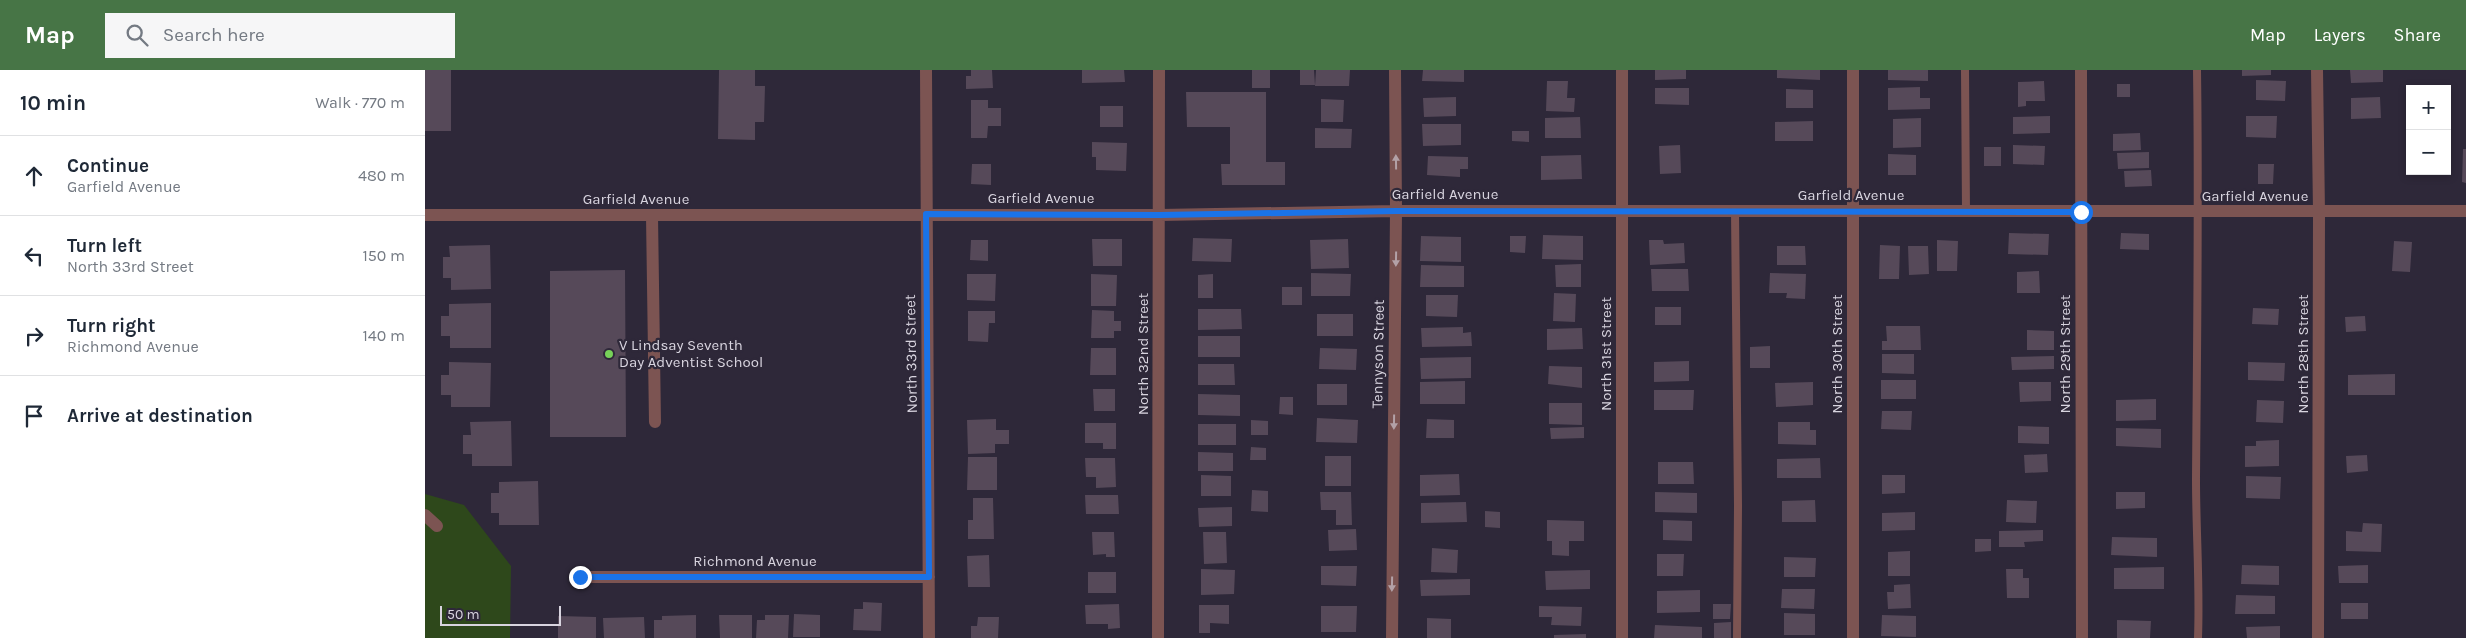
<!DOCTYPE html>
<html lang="en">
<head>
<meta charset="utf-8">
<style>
	body { margin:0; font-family:Karla,sans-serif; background:#f6f6f7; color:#1f2937 }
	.controls { position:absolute; right:15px; top:15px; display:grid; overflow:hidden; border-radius:0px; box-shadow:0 2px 8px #0003 }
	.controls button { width:45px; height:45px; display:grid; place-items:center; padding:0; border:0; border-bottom:1px solid #e0e1e3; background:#fff; color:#1f2937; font:25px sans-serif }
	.scale { position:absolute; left:15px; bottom:12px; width:121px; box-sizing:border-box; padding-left:5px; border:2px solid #d8d4df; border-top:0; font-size:14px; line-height:18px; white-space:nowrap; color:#d8d4df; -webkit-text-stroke:4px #2e2839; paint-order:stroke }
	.stop { position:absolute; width:15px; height:15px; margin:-11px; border:4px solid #1a73e8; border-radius:50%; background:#fff }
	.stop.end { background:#1a73e8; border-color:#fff; box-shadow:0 1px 5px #0008 }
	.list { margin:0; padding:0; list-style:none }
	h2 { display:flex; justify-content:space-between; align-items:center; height:65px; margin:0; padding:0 20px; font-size:21px }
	h2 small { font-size:16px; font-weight:400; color:#747a83 }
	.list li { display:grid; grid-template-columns:32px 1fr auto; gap:15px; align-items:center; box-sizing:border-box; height:80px; padding:0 20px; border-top:1px solid #e0e1e3 }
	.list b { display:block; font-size:19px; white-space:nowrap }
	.list p { margin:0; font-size:16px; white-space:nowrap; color:#747a83 }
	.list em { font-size:16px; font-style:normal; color:#747a83 }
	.icon { flex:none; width:28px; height:28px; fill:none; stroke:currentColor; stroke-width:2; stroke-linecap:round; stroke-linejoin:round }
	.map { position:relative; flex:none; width:2041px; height:568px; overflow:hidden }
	header { display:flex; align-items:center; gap:30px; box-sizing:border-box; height:70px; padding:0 25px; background:#477546; color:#fff }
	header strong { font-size:24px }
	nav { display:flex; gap:28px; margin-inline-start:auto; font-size:18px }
	.search { width:350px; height:45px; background:#f6f6f7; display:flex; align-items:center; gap:12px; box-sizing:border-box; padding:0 18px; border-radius:0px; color:#747a83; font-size:19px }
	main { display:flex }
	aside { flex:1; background:#fff }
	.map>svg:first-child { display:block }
</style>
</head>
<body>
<header>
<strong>Map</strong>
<div class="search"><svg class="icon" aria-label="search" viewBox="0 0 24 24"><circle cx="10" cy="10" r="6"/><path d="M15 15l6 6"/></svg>Search here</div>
<nav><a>Map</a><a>Layers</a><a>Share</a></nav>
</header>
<main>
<aside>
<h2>10 min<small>Walk · 770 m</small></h2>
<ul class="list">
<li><svg class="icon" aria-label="ahead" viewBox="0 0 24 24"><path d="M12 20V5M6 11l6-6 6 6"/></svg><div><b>Continue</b><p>Garfield Avenue</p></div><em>480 m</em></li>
<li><svg class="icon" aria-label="left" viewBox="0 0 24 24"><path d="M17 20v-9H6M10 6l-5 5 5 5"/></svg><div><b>Turn left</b><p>North 33rd Street</p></div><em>150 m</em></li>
<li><svg class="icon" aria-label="right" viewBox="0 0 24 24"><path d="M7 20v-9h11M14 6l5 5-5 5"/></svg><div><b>Turn right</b><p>Richmond Avenue</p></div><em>140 m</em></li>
<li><svg class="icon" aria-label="arrive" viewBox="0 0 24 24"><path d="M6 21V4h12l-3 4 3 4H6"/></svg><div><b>Arrive at destination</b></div></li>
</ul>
</aside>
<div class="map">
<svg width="2041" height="568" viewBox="0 0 2041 568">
	<rect width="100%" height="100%" fill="#2e2839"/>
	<path fill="#2e481b" d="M0,424l39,11 47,61 -1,72h-85z"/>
	<path fill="#564959" d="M0,0h26v61h-26z
		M294,0h36v16h10l-1,36h-9v18l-37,-1z
		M546,0h21l1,18 -27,1v-13h5z
		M657,0h42l1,12 -43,1z
		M827,0h18v18h-18z
		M875,0h14l1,15h-15z
		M891,0h34l-1,16h-34z
		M998,0h41v12l-42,-1z
		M1230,0h31v9l-31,1z
		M1352,0h43v10l-43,-2z
		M1463,0h40v11l-40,-1z
		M1817,0h29v5l-29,1z
		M1925,0h33v12l-32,1z
		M1831,10l30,1 -1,20 -29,-1z
		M1122,11h21l-1,17h8l-1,14 -28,-1z
		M1619,11l1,20h-19v5l-8,1v-25z
		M1692,14h13v13h-13z
		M1495,17v11h10v11l-42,1v-22z
		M1230,18h34v17l-34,-1z
		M1361,19l27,1v18h-27z
		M761,22h80v70h19v23h-63l-1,-21h9v-37h-43z
		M1031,27v19l-32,1 -1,-19z
		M1955,27l1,21 -30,1v-21z
		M896,29l23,1 -1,22h-22z
		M546,30h17v8h13v18h-13l-1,12h-16z
		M675,36h23v21h-23z
		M1625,46v17l-37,1v-17z
		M1821,46h31l-1,22 -30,-1z
		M1155,47l1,21h-36v-20z
		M1496,48v29l-28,1v-29z
		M1388,51v20h-38v-19z
		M997,54h39v21l-38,1z
		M890,58l37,1 -1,19h-36z
		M1087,61h17v11l-17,-1z
		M1715,63l1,17 -28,1v-17z
		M667,72l35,1 -1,28 -30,-1v-13h-4z
		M1255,75l1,28 -21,1 -1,-28z
		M1588,75l32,1 -1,19 -31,-1z
		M1559,77h17v19h-17z
		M2038,79h3v34l-4,-1z
		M1724,82v16l-31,1 -1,-16z
		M1463,84l28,1v20h-28z
		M1156,85l1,24 -41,1v-24z
		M1003,86l40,1v12h-8v8l-33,-2z
		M547,94h19v21l-20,-1z
		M1833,94h16l-1,20h-15z
		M1726,100l1,16 -27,1 -1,-16z
		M1584,163l40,1 -1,21 -40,-1z
		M1696,163l28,1v16l-29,-1z
		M1118,165l40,1v24l-41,-1z
		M996,166l40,1v25l-41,-1z
		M1085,166h16l-1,17 -15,-1z
		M768,168l39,1 -1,23 -39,-1z
		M667,169h30v27h-29z
		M923,169l1,29 -38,1 -1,-29z
		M546,170h17v21l-18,-1z
		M1224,170h14l1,4 20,-1 1,20 -35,2z
		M1512,170l21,1 -1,30h-20z
		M1969,171l18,1 -2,30 -18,-1z
		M65,175l1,44 -40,1v-12h-8v-21h7l-1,-11z
		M1455,175l20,1 -1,33h-20z
		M1352,176h28l1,19h-29z
		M1483,176h20l1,28 -20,1z
		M1156,194v23h-25l-1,-22z
		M996,195l43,1v21h-44z
		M1226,199h37l1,22h-37z
		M200,200l1,167h-76v-166z
		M1614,201l1,22h-23v-21z
		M886,203l40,1 -1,22h-39z
		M1345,203l36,1 -1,25 -19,-1 1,-5h-18z
		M542,204h29l-1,27 -28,-1z
		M666,204l26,1 -1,31h-25z
		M788,204v24h-15v-23z
		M857,217h20v18h-20z
		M1129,223l22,1 -1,28 -22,-1z
		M1001,225h32l-1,22 -31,-1z
		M66,233v45h-41v-12h-9v-20h8v-12z
		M1230,237h26v18h-26z
		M1828,238l26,1 -1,16 -26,-1z
		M773,239h43l1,20 -44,1z
		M667,240l22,1v10h7v10h-7v7h-23z
		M543,241h27v12h-6l-1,19 -20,-1z
		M892,244h36v22h-36z
		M1940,246l1,15 -20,1 -1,-15z
		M1461,256h34l1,24h-39v-9h5z
		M1038,257v6l8,-1 1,14 -50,1 -1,-19z
		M1157,258l1,21 -36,1v-21z
		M1602,260l27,1v19h-27z
		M773,266h42v21h-42z
		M1345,276v22h-20v-21z
		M666,278h25v27h-26z
		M895,278l37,1 -1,21 -37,-1z
		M1457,284h32v20l-32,-1z
		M1629,286v13l-42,1 -1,-13z
		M1046,287v21l-50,1 -1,-21z
		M1264,291v20l-35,1v-20z
		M24,292l42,1 -1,44h-39v-12h-10v-20h8z
		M1823,292l37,1 -1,18 -36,-1z
		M773,294h36l1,21h-37z
		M1124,296l33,1v21l-34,-4z
		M1970,304v21h-47v-20z
		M1456,310h35v19h-35z
		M1040,311v23h-45v-22z
		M1388,312v23l-37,2 -1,-24z
		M1594,312h32v19l-31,1z
		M892,314h30v21h-30z
		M668,319h22v22h-21z
		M1229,320h40l-1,20h-39z
		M773,324l42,1v21l-42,-1z
		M855,327h13v18l-14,-1z
		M1731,329v21l-40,1v-21z
		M1832,330l27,1 -1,22 -27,-1z
		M1124,333h33v22l-33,-1z
		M1457,341h30l-1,19 -30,-1z
		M892,348l41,2 -1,23 -41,-1z
		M571,349v11h13v14h-14v9l-27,1 -1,-34z
		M1002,349l27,1v18h-28z
		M826,350l17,1v14h-17z
		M86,351l1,45h-40v-12h-9v-19h8l-1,-13z
		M1353,352h32v8h6v15l-38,-1z
		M660,353h31v26h-13v-6h-18z
		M773,354h38v21h-38z
		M1593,356l31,1v17l-31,-1z
		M1159,357v11l-33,1 -1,-11z
		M1691,358l45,1v19l-45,-2z
		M1854,370v26l-34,1v-21h11v-5z
		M826,377l15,1v12h-16z
		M773,382l35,1v18h-35z
		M1622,384l1,18 -23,1 -1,-18z
		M1942,385l1,16 -21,2 -1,-17z
		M900,386h26v30h-26z
		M543,387h29v33h-30z
		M660,388h30l1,29 -20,1v-11h-10z
		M1395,388l1,20h-44v-19z
		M1233,392h35l1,22h-36z
		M1034,404l1,21 -40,1v-21z
		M776,405l30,1v20h-30z
		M1457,405h23v18l-23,1z
		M1821,406l35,1 -1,22 -34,-1z
		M113,411l1,44h-40v-12h-8v-20h8v-11z
		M827,420l16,1v21l-17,-1z
		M895,422h31l1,33h-16v-15h-15z
		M1230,422l42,1v20l-42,-1z
		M1691,422h29v16l-29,1z
		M660,425h33l1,19h-33z
		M548,428h20l1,41h-26v-19h5z
		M1390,430l1,22h-34v-21z
		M1582,430l30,1 -1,22 -30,-1z
		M1041,432l1,20 -46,1v-20z
		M807,437v19l-33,1 -1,-19z
		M1060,441l15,1v16l-15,-1z
		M1490,442v18l-33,1v-18z
		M1122,450l37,1v20h-15v15l-17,-1v-14h-5z
		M1238,450l29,1v20l-29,-1z
		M1938,453l19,1 -1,28 -35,-1v-20l16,1z
		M931,459l1,21 -28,1 -1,-21z
		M1618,460v11l-19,1 1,5h-26v-16z
		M667,462h22l1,25h-9v-3l-13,1z
		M778,462h23l1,31 -23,1z
		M1687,467l45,1v19l-46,-2z
		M1550,469h16v12l-16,1z
		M1007,478l26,2 -1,23 -26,-1z
		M1485,481v25h-22v-24z
		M1232,484h27l-1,22h-26z
		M564,485l1,32h-22l-1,-31z
		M1359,487l32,1 -1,19h-31z
		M1817,495l37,1v19l-38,-1z
		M1943,495v18h-29l-1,-17z
		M896,496h36l-1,20 -35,-1z
		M1739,497v22h-50v-21z
		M776,499l34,1 -1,24 -33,1z
		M1581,499h17v9h6v20h-22z
		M1165,500v19l-44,1 -1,-19z
		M663,502h28v21h-28z
		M1045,509v16l-49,1 -1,-16z
		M1485,514l1,24 -23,1 -1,-17h7v-7z
		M1357,519h33l-1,20 -33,-1z
		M1275,520v22l-43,1v-22z
		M1811,525l39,1v18h-40z
		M438,532l19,1 -1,28 -28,-1 1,-21h9z
		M1916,533h27v16h-27z
		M694,534l1,24 -12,1v-5h-22l-1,-19z
		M1288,534h18l-1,15h-17z
		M774,535h30v19l-19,-1v10h-11z
		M896,536h36l-1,26h-35z
		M1114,536l43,1 -1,19 -30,-1 1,-8h-13z
		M1359,543l31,1v21h-31z
		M369,544l26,1v22h-27z
		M271,545v23h-42v-18h8v-4z
		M294,545h33v23h-32z
		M340,545h24l-1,23h-32l1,-18h8z
		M1457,545l34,1v21l-35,-1z
		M133,546l38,1v21h-38z
		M219,547l1,21h-41l-1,-20z
		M553,547h21l-1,21h-27v-12h6z
		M1002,548l24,1v19h-24z
		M1692,550l34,1 -1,17h-33z
		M1306,552v16h-17v-15z
		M1230,555l47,2v11h-48z
		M1855,556v12h-33l-1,-11z
		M1161,564v4h-32v-3z"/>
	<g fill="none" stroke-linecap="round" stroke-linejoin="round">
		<path stroke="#7c5452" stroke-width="8" d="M1540,0l1,142
			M1772,0c2,136 0,273 -1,409 0,53 4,106 2,159
			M1310,141l3,295 -1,132"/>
		<path stroke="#7c5452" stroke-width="12" d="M501,0l3,568
			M1428,0v568
			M1892,0l2,142 -1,426
			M0,145h735l236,-4h1070
			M227,146l3,206
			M0,445l12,11
			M155,507h349
			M733,568l1,-568
			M967,568l4,-427 -1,-141
			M1197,568v-568"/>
		<path stroke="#7c5452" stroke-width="12" d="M1656,0l1,568"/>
	</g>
	<defs><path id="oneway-solid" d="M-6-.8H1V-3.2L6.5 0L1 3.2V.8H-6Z" transform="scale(1.25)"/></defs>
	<g fill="#b3a1a7">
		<use href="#oneway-solid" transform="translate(971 92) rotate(-91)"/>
		<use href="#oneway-solid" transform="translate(971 189) rotate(91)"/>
		<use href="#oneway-solid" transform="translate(969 352) rotate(91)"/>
		<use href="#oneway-solid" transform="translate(967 514) rotate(91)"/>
	</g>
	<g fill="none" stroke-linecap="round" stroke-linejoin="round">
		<path stroke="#1a73e8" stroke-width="6" d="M155,507h349l-3,-363 234,1 236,-4 685,1"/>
	</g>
	<circle fill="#77d259" stroke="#2e2839" stroke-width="2" cx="184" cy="284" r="5"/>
	<g text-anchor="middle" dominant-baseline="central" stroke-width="4.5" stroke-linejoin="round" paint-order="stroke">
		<g font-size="15" fill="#d8d4df" stroke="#2e2839">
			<text x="1020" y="124">Garfield Avenue</text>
			<text x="1426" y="125">Garfield Avenue</text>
			<text x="1830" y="126">Garfield Avenue</text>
			<text x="616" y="128">Garfield Avenue</text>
			<text x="211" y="129">Garfield Avenue</text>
			<text transform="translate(486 284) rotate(-91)">North 33rd Street</text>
			<text transform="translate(718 284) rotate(-90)">North 32nd Street</text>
			<text transform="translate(953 284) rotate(-89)">Tennyson Street</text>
			<text transform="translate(1181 284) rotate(-90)">North 31st Street</text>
			<text transform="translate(1412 284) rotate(-90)">North 30th Street</text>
			<text transform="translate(1640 284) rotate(-90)">North 29th Street</text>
			<text transform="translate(1878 284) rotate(-90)">North 28th Street</text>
			<text x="330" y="491">Richmond Avenue</text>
		</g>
		<g font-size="15" fill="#d8d4df" stroke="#2e2839" text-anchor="start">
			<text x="194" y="275">V Lindsay Seventh<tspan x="194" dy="17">Day Adventist School</tspan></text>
		</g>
	</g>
</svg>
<div class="controls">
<button>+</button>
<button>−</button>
</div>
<div class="scale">50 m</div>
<div class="stop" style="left:1656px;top:142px"></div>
<div class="stop end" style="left:155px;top:507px"></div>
</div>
</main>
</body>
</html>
